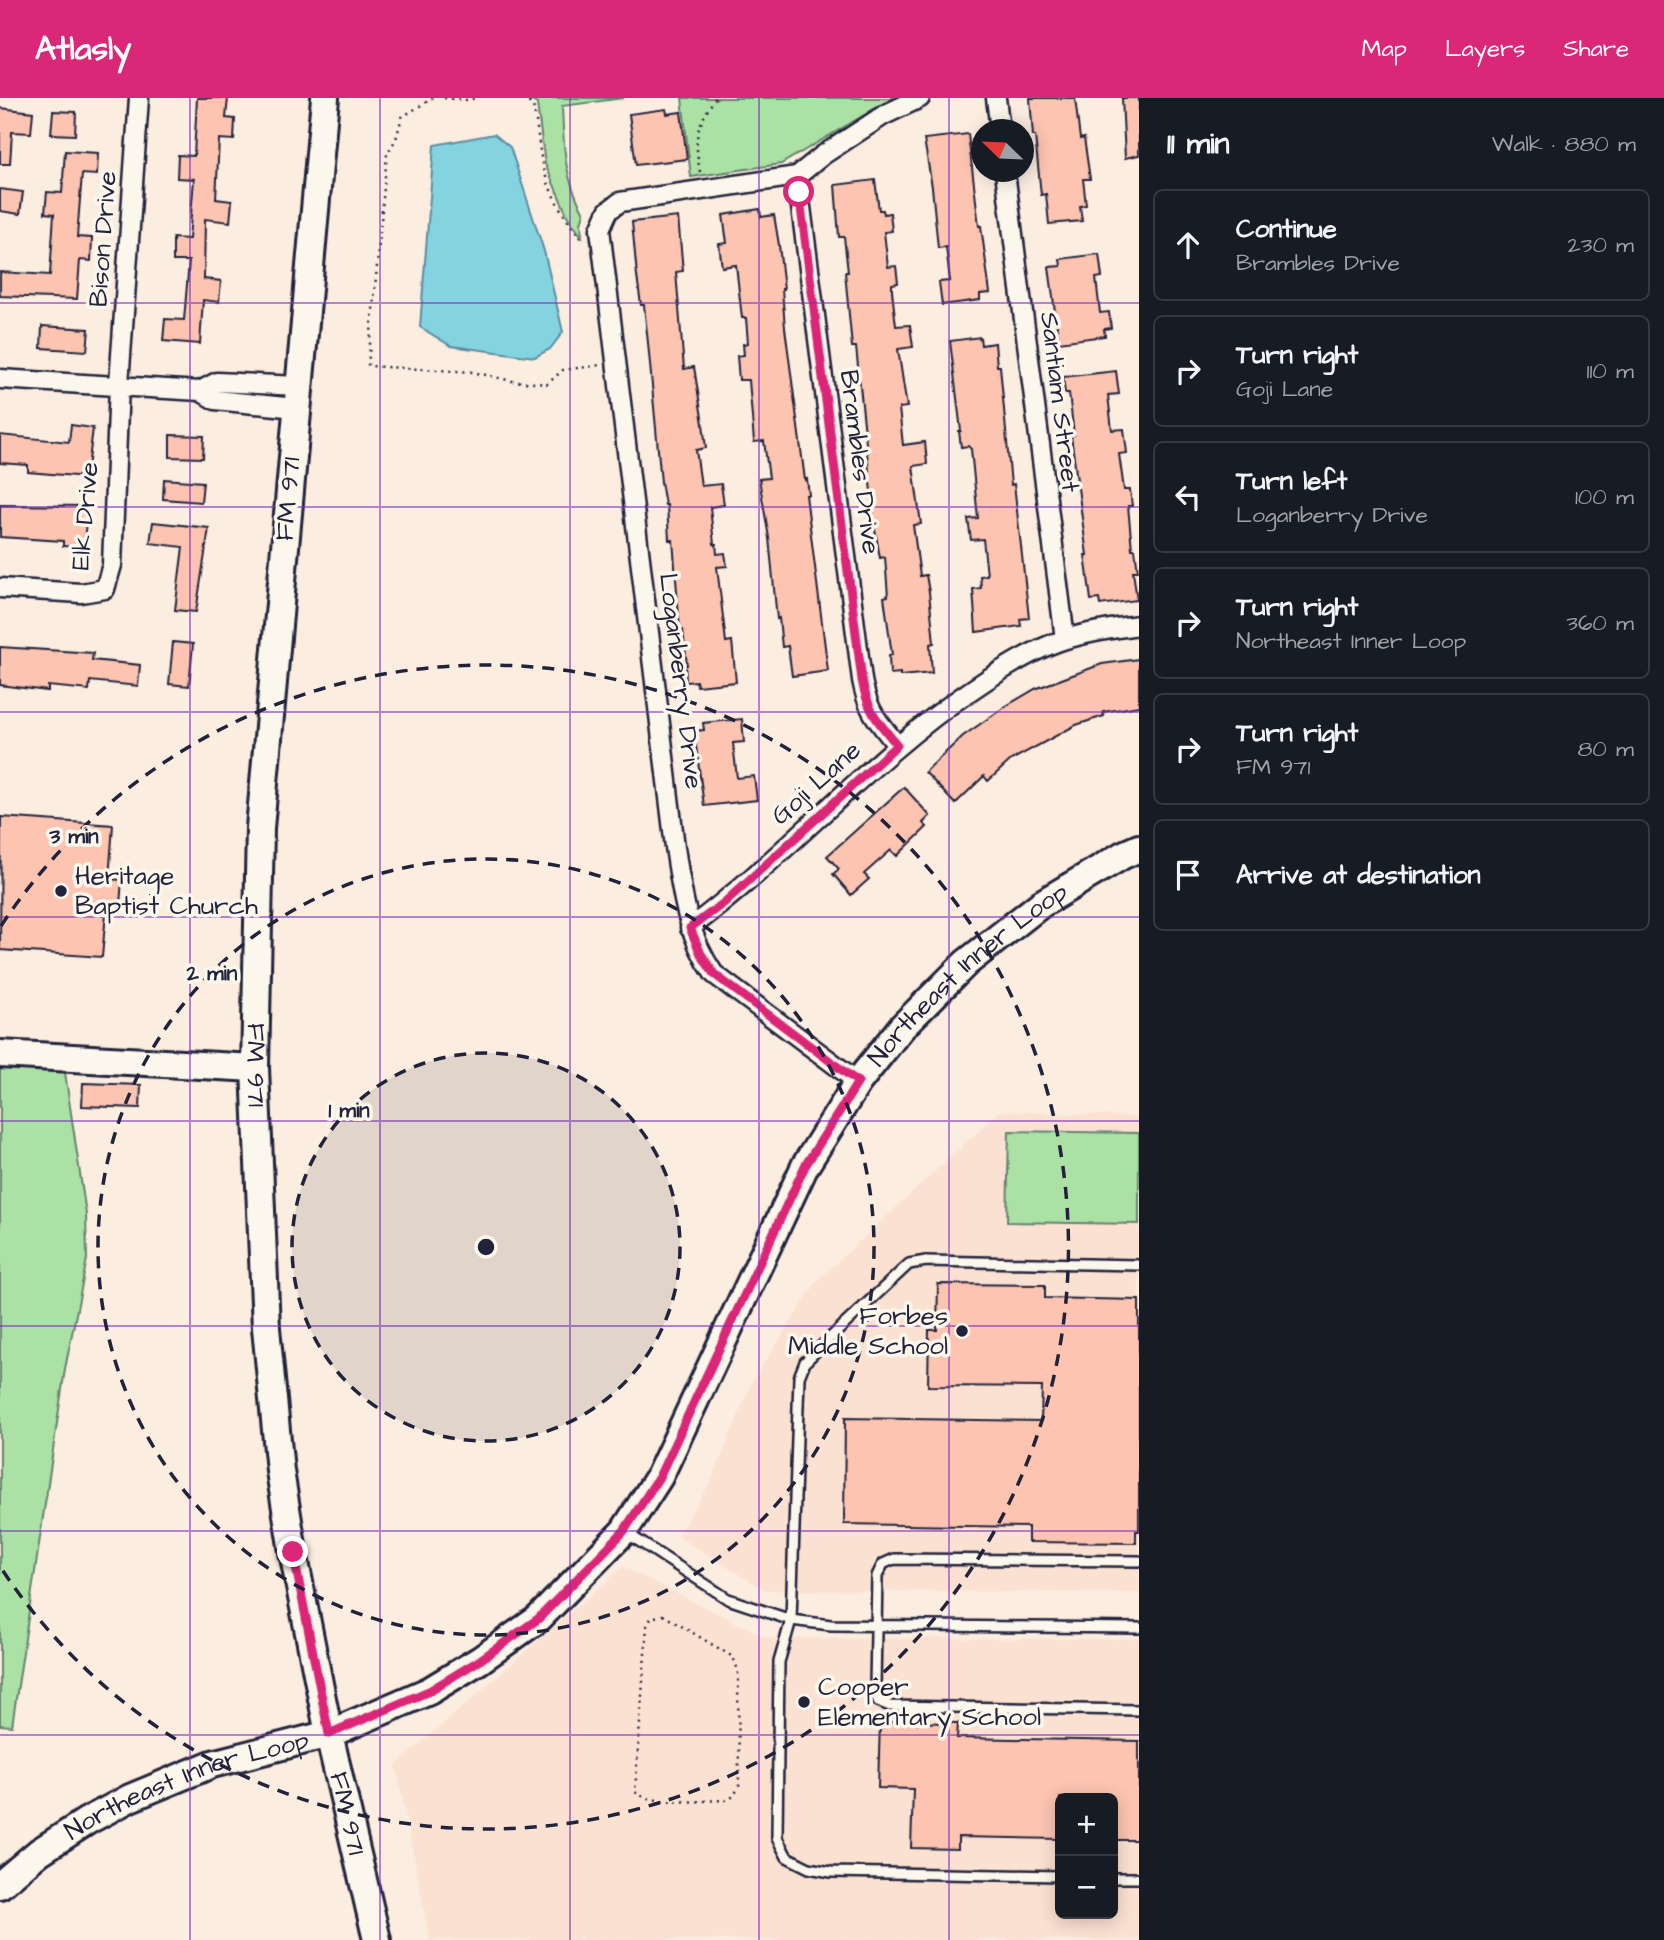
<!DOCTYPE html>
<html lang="en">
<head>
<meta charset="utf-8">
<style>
	body { margin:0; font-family:"Architects Daughter",sans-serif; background:#242831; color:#f1f3f6 }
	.controls { position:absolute; right:21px; bottom:21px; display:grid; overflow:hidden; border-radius:10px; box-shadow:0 4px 18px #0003 }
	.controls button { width:63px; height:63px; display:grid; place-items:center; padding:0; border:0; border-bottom:2px solid #363941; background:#171b24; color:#f1f3f6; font:35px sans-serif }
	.compass { position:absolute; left:971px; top:21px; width:63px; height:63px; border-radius:50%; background:#171b24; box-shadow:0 4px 18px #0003; rotate:293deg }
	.stop { position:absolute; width:21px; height:21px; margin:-16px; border:5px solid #db2777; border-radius:50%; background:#fff }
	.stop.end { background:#db2777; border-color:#fff; box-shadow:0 2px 7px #0008 }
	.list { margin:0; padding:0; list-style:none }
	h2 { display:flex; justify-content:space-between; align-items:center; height:91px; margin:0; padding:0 28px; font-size:30px }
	h2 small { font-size:23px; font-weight:400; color:#9ea1a6 }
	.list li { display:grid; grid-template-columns:46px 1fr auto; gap:21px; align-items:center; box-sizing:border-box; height:112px; margin:0 14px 14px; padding:0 14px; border:2px solid #363941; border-radius:10px }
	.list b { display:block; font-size:26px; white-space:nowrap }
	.list p { margin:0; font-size:23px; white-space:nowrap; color:#9ea1a6 }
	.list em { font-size:23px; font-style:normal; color:#9ea1a6 }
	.icon { flex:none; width:38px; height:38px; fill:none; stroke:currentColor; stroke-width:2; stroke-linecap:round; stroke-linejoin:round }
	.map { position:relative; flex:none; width:1139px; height:1842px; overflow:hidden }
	header { display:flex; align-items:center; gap:42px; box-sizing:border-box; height:98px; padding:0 35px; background:#db2777; color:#fff }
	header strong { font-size:33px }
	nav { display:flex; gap:38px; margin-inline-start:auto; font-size:24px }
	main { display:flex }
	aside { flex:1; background:#171b24 }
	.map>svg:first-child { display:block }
</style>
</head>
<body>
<header>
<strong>Atlasly</strong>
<nav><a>Map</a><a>Layers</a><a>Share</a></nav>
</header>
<main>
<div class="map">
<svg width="1139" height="1842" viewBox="0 0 1139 1842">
	<rect width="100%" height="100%" fill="#fbede0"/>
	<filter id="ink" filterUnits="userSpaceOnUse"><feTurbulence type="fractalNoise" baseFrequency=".0143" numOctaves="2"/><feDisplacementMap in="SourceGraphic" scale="14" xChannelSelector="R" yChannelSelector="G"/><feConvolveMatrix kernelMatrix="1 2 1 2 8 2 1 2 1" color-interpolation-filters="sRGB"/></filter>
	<g filter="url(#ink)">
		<path fill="#fbe1d2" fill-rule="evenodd" d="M1000,1013l139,6v476l-374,-3 -88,-54 35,-56 40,-98 66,-102z
			M623,1469l144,71 372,1v301h-709l-34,-175zM1060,1700h53v116h-53z"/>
		<path fill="#abe1a5" stroke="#668270" stroke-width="2" d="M527,0h97l-62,8c2,42 1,69 22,107l-3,10 1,14 -14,-20 -23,-53 -8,-60z
			M682,0h211l-112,66 -90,13z
			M0,964l64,4 22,148 1,45 -22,110 -53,357 -12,-1z
			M1009,1033l130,2v91l-132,-2z"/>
		<path fill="#84d3e1" stroke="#5d8c9f" stroke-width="2" d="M494,36l16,13 34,104 19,81 -13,17 -15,8 -84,-11 -31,-19 14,-182z"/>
		<path fill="#fcc4b1" stroke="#22223b" stroke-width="2" d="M197,0h31l-2,20 9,1 -1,21 -15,-1 -3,60 16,2 -2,21 -25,-3 -1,60 17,2 -2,21 -16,-2 -3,44 -37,-3 2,-22 19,1 5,-59h-16v-23l16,1 5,-60 -17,-1 1,-23 16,1z
			M1030,0h45l5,41 4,-1 6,41h-7l3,26 -6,1 2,15 -33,3 -3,-30 -5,1 -6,-59h-2z
			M1122,0h17v57l-14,3z
			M0,10l33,4 -2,21 -19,-1 -2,32h-10z
			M666,11l1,5 14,-2 6,47 -51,6 -7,-51z
			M53,13l23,1 -1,23 -24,-1z
			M968,36l11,92h2l9,67 -10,1v6l-38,5 -3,-23 11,-1 -4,-34 -8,1 -6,-61 -8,-48z
			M65,53l33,2 -1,22 -15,-1 -5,63 15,1 -1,23 -11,-1 -3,39 -77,-3v-24l50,3 4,-61 -9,-1 2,-21 15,1z
			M875,82l4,30h4l1,4 6,-1 2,18 -8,1 4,35 8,-1 2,17 -6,1v7l4,35 14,-1 3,22 -15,2 9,58 -8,1 4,37 22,-3 2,22 -14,2 8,58 -8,1 7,51 6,-1 3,17 5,51 -4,1 2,29 -32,3v-3l-10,1 -1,-18 3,-1 -8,-58 4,-1 -3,-39 -5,1 -5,-28 -19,-183h-4l-7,-75h3l-4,-35h-5l-4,-52z
			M0,91l23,3 -3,22 -20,-3z
			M760,111l1,8 13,-2 5,30 5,44h-2l3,39 20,152 2,-1 2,16h-3l22,176 -36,5 -4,-30 -6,1 -3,-29 -2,1 -8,-81 -10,-59 10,-1 -5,-37 -10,1 -5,-62h-10l-2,-24 7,-1 -1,-11 5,-1 -2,-25h-4l-6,-53 -14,2 -3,-23 8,-1 -4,-28z
			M678,119l5,54 -7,1 8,97 10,-2 9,57 3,24 -10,2 5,36 20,-2 3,21 -14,2 4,37h2l1,10 8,-1 2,13 -10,1 9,75 6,-1 4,41 -39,4 -1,-5 -10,1 -1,-17h2l-4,-35h-3l-7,-90h-4l-2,-35h-2l-4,-23 -13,-139 -4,-38h-3l-4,-29 -5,-54z
			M1099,156l3,23 -6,1 4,35 9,-1 2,16 -7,1 1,7 -46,6 -10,-75 12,-1 -1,-7z
			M42,228l47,3 -2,22 -46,-3z
			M980,239l1,8 14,-2 2,23h3l11,119 3,-1 15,134 -9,1 1,7 -45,6 -3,-43 8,-1 -1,-12 7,-1 -4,-36 -12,1 -3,-21 10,-1 -3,-29 -4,-40 -3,-3 -7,1 -2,-16h2l-11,-90z
			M1116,273l3,23 -11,1 4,35 12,-1 3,24 -8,1 5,36h6l2,16h-4l4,43h3l3,22h-5l4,29 -37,5 -1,-6 -8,1 -6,-45h2l-16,-119 3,-1 -5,-42h-4l-2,-16z
			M71,327l22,3 -6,49 -59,-5v-7l-28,-2v-28l69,7z
			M170,337l34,1 -1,22 -33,-1z
			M164,381l39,3 -2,20 -38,-3z
			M0,407l87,1 -3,41 -21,-1v-5l-63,-4z
			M153,424l56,6 -13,84 -21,-2 8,-63 -33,-4z
			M173,544l20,2 -4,42 -20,-2z
			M0,549l93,6 -1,7 48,5 -2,21 -48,-5 -1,9 -41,-4v5l-48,-6z
			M1139,561v47l-36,6 1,4 -28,9 -65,35 -23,21 -4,-5 -29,28 -30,-32 38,-36 43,-30 29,-17 67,-25z
			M742,621l2,23 -11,1 4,35 17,-2 3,24 -53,6 -10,-75 10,-1 -1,-7z
			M904,689l26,29 -7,7 4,4 -30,29 -6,-6 -27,24 5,5 -18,16 -18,-21 6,-5 -12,-13z
			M1,719l112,8 -4,54 13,1 -2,24 -13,-2 -5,55 -102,-7z
			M83,985l58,2 -1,23 -58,-2z
			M938,1186l107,1v13l94,2v231h-3v12l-108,-1v-15l-184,-3 1,-106 196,3 1,-34 -114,-1 1,-56h8z
			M880,1624l78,1 -1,15 182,3v99h-26v-42h-53v41l-102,-2v12l-47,-1 2,-59 -35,-1z"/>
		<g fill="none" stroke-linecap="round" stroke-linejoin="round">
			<g stroke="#22223b" stroke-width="14">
				<path id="lane" d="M625,1434l103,67 63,21 40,5 308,3
					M1139,1463l-245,-2 -11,5 -6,12 -2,111 3,14 12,5 249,4
					M1060,1778l-229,-4 -22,-4 -22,-11 -10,-19 2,-176 12,-42 8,-243 6,-15 10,-10 94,-88 17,-3 213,4
					M1113,1780h26"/>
			</g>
			<g stroke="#22223b" stroke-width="23">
				<path id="street" d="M996,0l4,32
					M1005,74l60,467
					M797,78l65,504c6,32 15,40 35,65
					M0,281l200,12 15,9 81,8
					M200,293l17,-9 81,4
					M0,490l81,5 24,-4 7,-24 7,-181 20,-286
					M690,830c99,-74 180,-170 283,-239 26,-18 63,-41 93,-50 23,-7 49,-11 73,-14
					M858,984l-144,-108c-27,-39 -32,-81 -39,-127l-75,-618 8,-18 12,-9 177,-26 26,-21 61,-40 36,-17"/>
			</g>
			<g stroke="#22223b" stroke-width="32">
				<g id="secondary">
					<path id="s1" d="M325,0l-65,730 -5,240 11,260 14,143 13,81 36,182 48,206"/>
					<path d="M0,956l255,14"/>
					<path id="s2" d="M0,1787l39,-33 48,-31 43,-23 82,-34 117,-30 100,-43 51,-31 58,-41 86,-88 35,-54 146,-311 53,-84 43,-54 65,-65 75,-59 82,-49 16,-7"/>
				</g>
			</g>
			<path stroke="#22223b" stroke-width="2.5" stroke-dasharray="2 5" stroke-linecap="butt" d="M433,0l-31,19 -6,22 -9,15 -19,212 105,6 39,9 35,3 16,-14 38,-5
				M444,0l24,2 8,-2
				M523,0l10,8c5,20 5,40 10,60 6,27 23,55 41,76
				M529,4l10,-4
				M700,74c-6,-36 -5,-42 15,-74
				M663,1517l70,42 5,13 1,116 -5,10 -7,4c-27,0 -70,7 -92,-8l12,-166 4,-8z"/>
			<use href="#lane" stroke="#fbf7ec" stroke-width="9"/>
			<use href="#street" stroke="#fbf7ec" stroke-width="18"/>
			<use href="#secondary" stroke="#fbf7ec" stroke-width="26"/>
		</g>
	</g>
	<g fill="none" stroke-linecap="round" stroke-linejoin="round" filter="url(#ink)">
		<path stroke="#db2777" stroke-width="9" d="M293,1454l36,182 100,-43 51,-31 58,-41 86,-88 35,-54 146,-311 53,-84 -144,-108 -13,-20 -11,-26 35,-26 172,-157c-20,-25 -29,-33 -35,-65l-63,-488"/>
	</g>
	<path fill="none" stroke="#7b2cbf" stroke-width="2" stroke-opacity="0.55" d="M190,0v1842M380,0v1842M570,0v1842M759,0v1842M949,0v1842M0,205h1139M0,409h1139M0,614h1139M0,819h1139M0,1023h1139M0,1228h1139M0,1433h1139M0,1637h1139"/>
	<circle cx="486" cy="1149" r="194" fill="#22223b" fill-opacity=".12"/>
	<g fill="none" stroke="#22223b" stroke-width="3.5" stroke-dasharray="12 9">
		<circle cx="486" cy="1149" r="194"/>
		<circle cx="486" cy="1149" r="388"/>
		<path d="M1 828A582 582 0 1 1 1 1470"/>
	</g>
	<g fill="#22223b" stroke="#fbf7ec" stroke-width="2.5">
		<circle cx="61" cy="793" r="7"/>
		<circle cx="962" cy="1233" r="7"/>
		<circle cx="804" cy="1604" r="7"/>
	</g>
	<g text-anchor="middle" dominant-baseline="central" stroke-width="7" stroke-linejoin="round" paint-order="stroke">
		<g font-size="26" fill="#22223b" stroke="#fbf7ec">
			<text transform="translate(103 141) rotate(-86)">Bison Drive</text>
			<text transform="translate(1060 304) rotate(83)">Santiam Street</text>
			<text transform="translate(860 364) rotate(83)">Brambles Drive</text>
			<text transform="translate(288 401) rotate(-85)">FM 971</text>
			<text transform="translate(85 418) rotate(-85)">Elk Drive</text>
			<text transform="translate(681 583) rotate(83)">Loganberry Drive</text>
			<text transform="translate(816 685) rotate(-42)">Goji Lane</text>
			<text stroke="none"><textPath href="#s2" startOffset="1391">Northeast Inner Loop</textPath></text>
			<text stroke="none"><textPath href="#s1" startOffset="970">FM 971</textPath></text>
			<text stroke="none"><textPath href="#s2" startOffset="215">Northeast Inner Loop</textPath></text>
			<text stroke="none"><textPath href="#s1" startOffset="1726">FM 971</textPath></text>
		</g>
		<g font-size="26" fill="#22223b" stroke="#fbf7ec" text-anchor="start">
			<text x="75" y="778">Heritage<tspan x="75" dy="30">Baptist Church</tspan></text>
			<text x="948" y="1218" text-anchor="end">Forbes<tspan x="948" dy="30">Middle School</tspan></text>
			<text x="818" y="1589">Cooper<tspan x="818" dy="30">Elementary School</tspan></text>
		</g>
	</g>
	<circle cx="486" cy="1149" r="10" fill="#22223b" stroke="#fbf7ec" stroke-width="3.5"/>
	<g font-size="21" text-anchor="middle" font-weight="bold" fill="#22223b" stroke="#fbf7ec" stroke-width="7" stroke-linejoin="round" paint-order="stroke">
		<text x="74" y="745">3 min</text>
		<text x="212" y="882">2 min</text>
		<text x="349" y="1019">1 min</text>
	</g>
</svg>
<div class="controls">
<button>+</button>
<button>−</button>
</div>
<svg class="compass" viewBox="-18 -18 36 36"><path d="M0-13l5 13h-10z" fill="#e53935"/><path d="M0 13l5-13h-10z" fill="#9ea1a6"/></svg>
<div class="stop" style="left:799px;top:94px"></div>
<div class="stop end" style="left:293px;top:1454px"></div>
</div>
<aside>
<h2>11 min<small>Walk · 880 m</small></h2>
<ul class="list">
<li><svg class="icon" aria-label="ahead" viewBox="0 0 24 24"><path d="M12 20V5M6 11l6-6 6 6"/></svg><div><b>Continue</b><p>Brambles Drive</p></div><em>230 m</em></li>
<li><svg class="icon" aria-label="right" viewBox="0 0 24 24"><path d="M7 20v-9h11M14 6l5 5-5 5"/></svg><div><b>Turn right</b><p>Goji Lane</p></div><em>110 m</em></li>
<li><svg class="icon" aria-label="left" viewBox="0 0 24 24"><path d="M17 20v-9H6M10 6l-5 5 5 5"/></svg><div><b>Turn left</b><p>Loganberry Drive</p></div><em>100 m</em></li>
<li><svg class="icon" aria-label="right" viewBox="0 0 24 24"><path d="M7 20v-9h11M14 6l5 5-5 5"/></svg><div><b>Turn right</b><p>Northeast Inner Loop</p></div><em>360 m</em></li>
<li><svg class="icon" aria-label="right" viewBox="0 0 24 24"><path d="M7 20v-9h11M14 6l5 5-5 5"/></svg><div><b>Turn right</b><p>FM 971</p></div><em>80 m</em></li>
<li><svg class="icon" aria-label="arrive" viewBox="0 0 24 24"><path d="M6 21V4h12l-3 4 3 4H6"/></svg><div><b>Arrive at destination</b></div></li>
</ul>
</aside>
</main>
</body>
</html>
